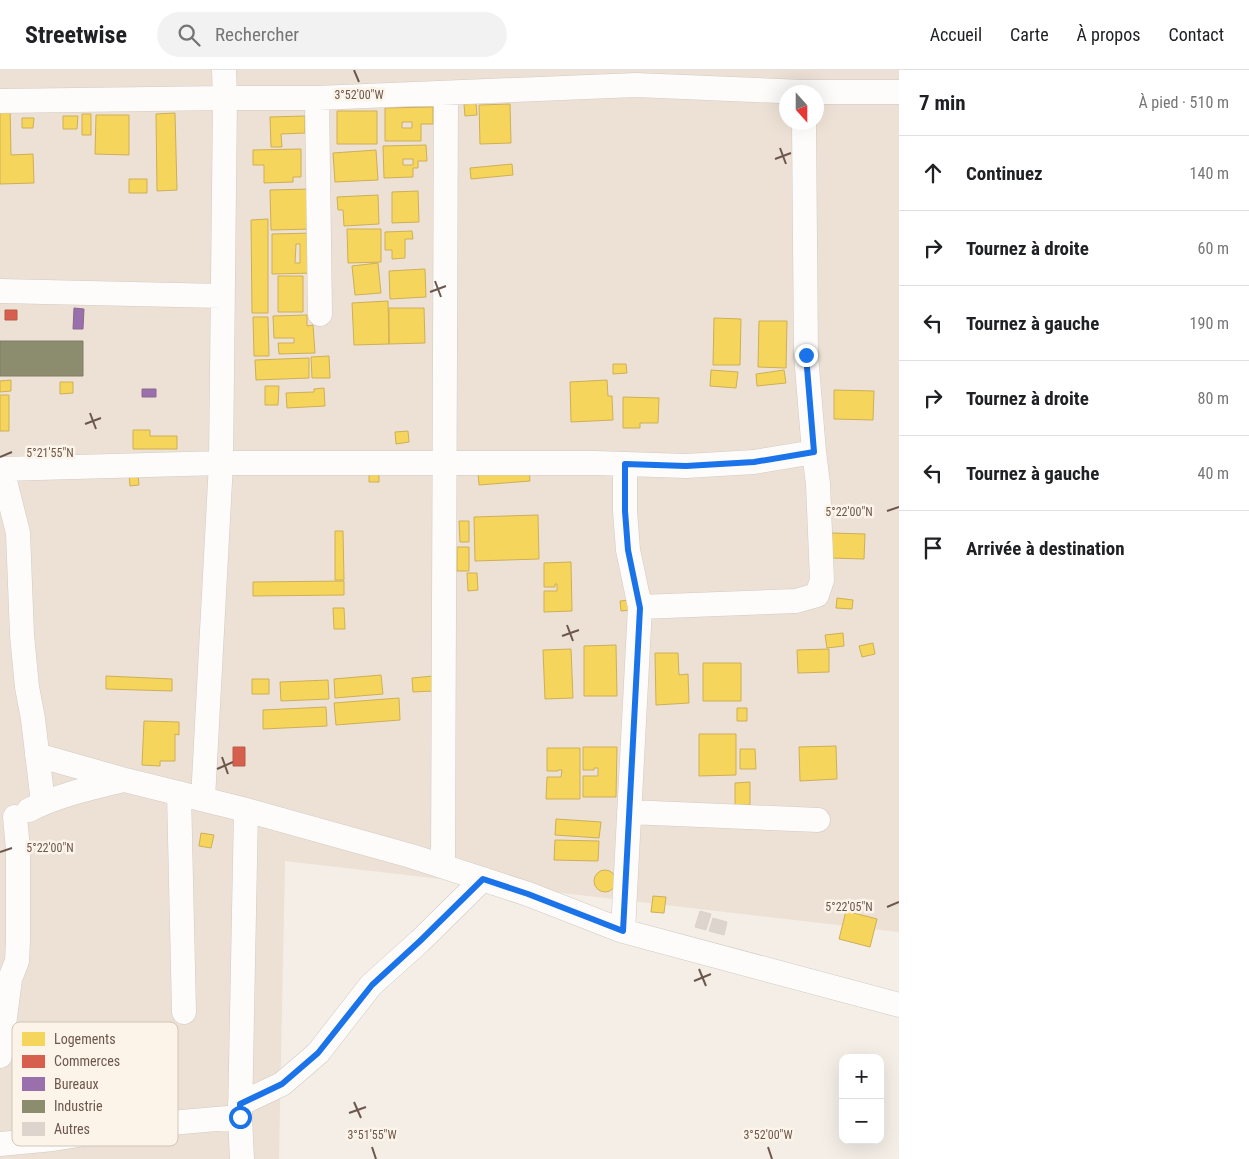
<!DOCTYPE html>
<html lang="fr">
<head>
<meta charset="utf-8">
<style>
	body { margin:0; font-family:"Roboto Condensed",sans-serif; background:#f2f2f2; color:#202124 }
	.controls { position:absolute; right:15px; bottom:15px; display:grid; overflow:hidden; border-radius:10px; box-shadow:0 5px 20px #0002 }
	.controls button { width:45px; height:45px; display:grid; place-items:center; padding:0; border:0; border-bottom:1px solid #e0e0e0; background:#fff; color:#202124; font:25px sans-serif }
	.compass { position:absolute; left:779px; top:15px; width:45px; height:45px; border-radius:50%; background:#fff; box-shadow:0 5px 20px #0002; rotate:159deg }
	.stop { position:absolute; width:15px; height:15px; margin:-11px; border:4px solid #1a73e8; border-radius:50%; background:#fff }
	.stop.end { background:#1a73e8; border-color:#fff; box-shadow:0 1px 5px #0008 }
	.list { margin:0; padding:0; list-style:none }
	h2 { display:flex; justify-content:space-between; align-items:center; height:65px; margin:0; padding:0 20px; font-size:21px }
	h2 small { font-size:16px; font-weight:400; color:#757577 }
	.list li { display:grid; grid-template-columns:32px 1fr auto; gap:15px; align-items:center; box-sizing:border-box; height:75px; padding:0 20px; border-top:1px solid #e0e0e0 }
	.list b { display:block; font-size:19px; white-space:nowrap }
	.list em { font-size:16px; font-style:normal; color:#757577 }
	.icon { flex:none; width:28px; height:28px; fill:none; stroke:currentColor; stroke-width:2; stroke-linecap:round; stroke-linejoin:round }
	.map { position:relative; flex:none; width:899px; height:1089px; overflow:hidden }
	header { display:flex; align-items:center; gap:30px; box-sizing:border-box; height:70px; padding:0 25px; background:#fff; border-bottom:1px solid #e0e0e0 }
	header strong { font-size:24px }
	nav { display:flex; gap:28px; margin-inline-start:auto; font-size:18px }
	.search { width:350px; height:45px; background:#f2f2f2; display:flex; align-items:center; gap:12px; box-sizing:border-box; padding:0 18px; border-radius:28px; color:#757577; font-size:19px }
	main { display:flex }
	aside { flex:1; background:#fff }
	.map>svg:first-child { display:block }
</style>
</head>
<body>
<header>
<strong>Streetwise</strong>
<div class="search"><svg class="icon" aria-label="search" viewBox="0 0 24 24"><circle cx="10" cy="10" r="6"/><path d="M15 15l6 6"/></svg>Rechercher</div>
<nav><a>Accueil</a><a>Carte</a><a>À propos</a><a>Contact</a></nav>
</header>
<main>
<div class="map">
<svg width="899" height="1089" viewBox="0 0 899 1089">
	<rect width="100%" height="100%" fill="#f4eee7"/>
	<path fill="#ede1d5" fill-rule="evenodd" d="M0,0h899v862l-614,-71 -6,298h-279zM786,22h30v30h-30z"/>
	<path fill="#f6d55c" stroke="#cdaf57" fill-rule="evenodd" d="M476,33l1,12 -12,1 -1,-12z
		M510,34l1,39 -31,1 -1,-39z
		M0,36h10l1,49 22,-1 1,29 -34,1z
		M433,37v17h-12v17h-36v-33zM402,52h10v6h-10z
		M337,41h40v33h-40z
		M175,43l2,77 -20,1 -1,-77z
		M82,44h9v21h-9z
		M96,45h33v40l-34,-1z
		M63,46h15l-1,13h-14z
		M305,46v17l-24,1 1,13h-11l-1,-30z
		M22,48h12l-1,10h-11z
		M426,75l1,16h-9v7h-5v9l-29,1 -1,-32zM403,89h10v6h-10z
		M301,79v28h-8v5l-29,1v-18h-11v-15z
		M376,80l2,30 -43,2 -2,-29z
		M512,94l1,11 -42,4 -1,-11z
		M129,109h18v14h-18z
		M312,119l1,40 -42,1 -1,-40z
		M418,121l1,31 -27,1v-31z
		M378,125l1,29 -35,2 -1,-16h-5l-1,-13z
		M268,149v94h-16l-1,-93z
		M347,159h34v33l-33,1z
		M412,161l1,8h-8v19l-13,1v-9h-7v-18z
		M314,163v40l-42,1v-40zM296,174h4v19h-5z
		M378,193l3,30 -26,2 -3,-29z
		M425,199l1,28 -36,2 -1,-28z
		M278,206h25v36h-25z
		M388,231l1,43 -35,1 -2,-42z
		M389,238h35l1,35 -36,1z
		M307,245v11l6,-1 2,28 -36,1 -1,-11h16v-5h-20l-1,-22z
		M253,247h15l1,39h-15z
		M714,248l27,1 -1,46h-27z
		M759,251h28l-1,47 -28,-1z
		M329,286l1,22h-18l-1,-21z
		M309,288v20l-53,2 -1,-20z
		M613,294h13l1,9 -14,1z
		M711,300l27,2 -2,16 -26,-2z
		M784,300l2,13 -29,3 -1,-12z
		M11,310v11l-11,1v-11z
		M607,310l1,16h4l1,24 -42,2 -1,-40z
		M60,312h13v11l-13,1z
		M265,316h14l-1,19h-13z
		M324,318l1,18 -38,2 -1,-15 28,-1v-3z
		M834,320l40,1 -1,29 -39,-1z
		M0,325h9v36h-9z
		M623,327l36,1 -1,25h-18v5h-17z
		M133,360h17v6h27v13h-44z
		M408,361l1,11 -13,2 -1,-12z
		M369,397l10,1v14h-10z
		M529,399l1,12 -51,4 -1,-12z
		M138,404l1,11 -9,1 -1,-11z
		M538,445l1,44 -64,2 -1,-44z
		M459,451h10v21h-9z
		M335,461h8l1,49h-9z
		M832,463l33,1 -1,25 -33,-1z
		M457,477h12v24h-12z
		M571,492l1,49 -28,1v-21h13v-7h-2v3h-11v-24z
		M467,503h10l1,17 -10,1z
		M344,511v14l-91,1v-14z
		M837,528l16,2 -1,9 -16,-1z
		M631,530l1,10 -11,1 -1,-10z
		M333,538h11l1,21h-11z
		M843,563l1,13 -17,2 -2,-13z
		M873,573l2,11 -13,3 -3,-11z
		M616,575l1,51h-33v-50z
		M571,579l2,49 -28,1 -2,-49z
		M829,579v23l-31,1 -1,-23z
		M655,583h23l1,22 9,-1 1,29 -33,2z
		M703,593h38v38h-38z
		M381,605l2,19 -48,4 -1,-19z
		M106,606l66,3v12l-66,-2z
		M433,606l1,15 -21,1 -1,-14z
		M252,609h17v15h-17z
		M328,610l1,19 -48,2 -1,-19z
		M399,628l1,22 -64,5 -2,-22z
		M326,637l1,19 -64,3v-19z
		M737,638h10v13h-10z
		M144,651l35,1v13l-4,-1v27h-15v5l-18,-1z
		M699,664h37v41l-37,1z
		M836,676l1,33 -37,2 -1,-34z
		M583,677h34l-1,50h-33v-21h15v-8h-4v2h-11z
		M547,678h33v51h-34l1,-22h14l1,-7h-4v1h-11z
		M740,679h15l1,20h-16z
		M750,712v23h-15v-22z
		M556,749l45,3 -2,16 -44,-3z
		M201,763l13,2 -3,13 -12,-2z
		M555,770l44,1 -1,20 -44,-1z
		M594 811a11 11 0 1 1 22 0a11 11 0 1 1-22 0Z
		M653,826l13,1 -2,16 -13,-1z
		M846,841l31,8 -7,28 -31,-8z"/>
	<path fill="#d6604d" stroke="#b65d4d" d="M5,240h12v10h-12z
		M233,677h12v19h-12z"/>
	<path fill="#9970ab" stroke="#8c688e" d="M74,238l10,1 -1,20h-10z
		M142,319h14v8h-14z"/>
	<path fill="#8c8c6e" stroke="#837c64" d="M0,271h83v35h-83z"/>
	<path fill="#ddd4cd" stroke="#dcd2ca" d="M700,841l11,3 -5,16 -11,-3z
		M713,848l14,4 -3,13 -15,-4z"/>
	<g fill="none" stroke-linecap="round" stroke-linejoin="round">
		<g stroke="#d1cac3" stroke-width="25">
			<path id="minor" d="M317,28l3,216
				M0,31l225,-3h92l319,-13 167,7h96
				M0,221l222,5
				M625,394v47l3,39 12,57
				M0,398l2,1 16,64 4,102 5,52 6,32 10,84
				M2,399l219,-6h374l91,3 68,-4 60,-10
				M37,685l88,25 121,30 165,46 117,38 95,37 276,74
				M179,723l5,219
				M203,729l18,-336 4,-365 -1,-28
				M29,740c29,-15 62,-22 94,-30
				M629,742l189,8
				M443,796l3,-772
				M623,861l17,-324 156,-6 21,-6 5,-15 -4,-96 -4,-32 -8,-97 -2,-233
				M0,986l10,-77 7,-18 1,-20v-92l-3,-32
				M240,1034l42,-20 36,-31 53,-68 49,-44 63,-62
				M0,1074l53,-5 82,-13 105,-9
				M242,1089l-2,-42 6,-307"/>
		</g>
		<use href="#minor" stroke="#fdfcfb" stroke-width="24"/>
	</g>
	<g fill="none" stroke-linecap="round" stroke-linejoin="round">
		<path stroke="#1a73e8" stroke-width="6" d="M240,1047v-13l42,-20 36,-31 54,-68 48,-44 63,-62 45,15 95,37 17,-323 -12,-58 -3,-39v-47l61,2 68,-4 60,-10 -8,-97"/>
	</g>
	<path fill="none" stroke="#6d574c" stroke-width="2" d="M354,0l5,12M780,78l6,16M775,89l16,-6M435,211l6,16M430,222l16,-6M90,343l6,16M85,354l16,-6M0,387l12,-5M887,441l12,-4M567,555l6,16M562,566l17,-6M222,687l6,17M217,699l16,-7M0,782l12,-4M887,837l12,-5M699,899l7,17M694,911l17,-7M354,1032l7,16M349,1043l17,-6M372,1077l4,12M768,1077l4,12"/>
	<rect x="12" y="952" width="166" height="124" rx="8" fill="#fcf4e8" stroke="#d1c5b9" stroke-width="1"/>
	<rect x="22" y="962" width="23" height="14" fill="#f6d55c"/>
	<rect x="22" y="985" width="23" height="13" fill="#d6604d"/>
	<rect x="22" y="1007" width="23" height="14" fill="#9970ab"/>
	<rect x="22" y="1030" width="23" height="13" fill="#8c8c6e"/>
	<rect x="22" y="1052" width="23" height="14" fill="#ddd4cd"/>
	<g font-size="14" fill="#6d574c">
		<text x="54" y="974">Logements</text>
		<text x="54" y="996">Commerces</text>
		<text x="54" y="1019">Bureaux</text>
		<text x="54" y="1041">Industrie</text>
		<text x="54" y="1064">Autres</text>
	</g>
	<g font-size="12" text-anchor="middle" fill="#6d574c" stroke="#fcf4e8" stroke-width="5" stroke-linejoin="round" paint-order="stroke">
		<text x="359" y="29">3°52'00"W</text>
		<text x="50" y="387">5°21'55"N</text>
		<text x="849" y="446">5°22'00"N</text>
		<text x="50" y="782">5°22'00"N</text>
		<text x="849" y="841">5°22'05"N</text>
		<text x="372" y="1069">3°51'55"W</text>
		<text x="768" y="1069">3°52'00"W</text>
	</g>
</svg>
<div class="controls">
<button>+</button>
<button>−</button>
</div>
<svg class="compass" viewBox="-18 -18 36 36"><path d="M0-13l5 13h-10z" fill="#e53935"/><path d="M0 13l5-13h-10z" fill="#757577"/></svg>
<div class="stop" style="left:240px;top:1047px"></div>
<div class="stop end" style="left:806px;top:285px"></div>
</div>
<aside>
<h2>7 min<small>À pied · 510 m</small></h2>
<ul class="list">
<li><svg class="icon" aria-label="ahead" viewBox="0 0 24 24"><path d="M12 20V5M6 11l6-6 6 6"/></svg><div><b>Continuez</b></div><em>140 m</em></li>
<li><svg class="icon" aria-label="right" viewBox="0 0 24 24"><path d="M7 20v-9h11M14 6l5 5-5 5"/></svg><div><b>Tournez à droite</b></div><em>60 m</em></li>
<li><svg class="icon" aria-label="left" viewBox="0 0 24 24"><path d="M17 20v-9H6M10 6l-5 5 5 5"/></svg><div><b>Tournez à gauche</b></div><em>190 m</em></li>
<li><svg class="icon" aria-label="right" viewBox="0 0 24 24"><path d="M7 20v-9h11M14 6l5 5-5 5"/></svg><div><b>Tournez à droite</b></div><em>80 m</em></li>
<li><svg class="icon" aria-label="left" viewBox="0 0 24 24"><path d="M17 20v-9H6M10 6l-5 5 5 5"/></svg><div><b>Tournez à gauche</b></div><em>40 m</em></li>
<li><svg class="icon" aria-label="arrive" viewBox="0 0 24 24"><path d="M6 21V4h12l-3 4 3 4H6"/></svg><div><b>Arrivée à destination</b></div></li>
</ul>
</aside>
</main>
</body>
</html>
